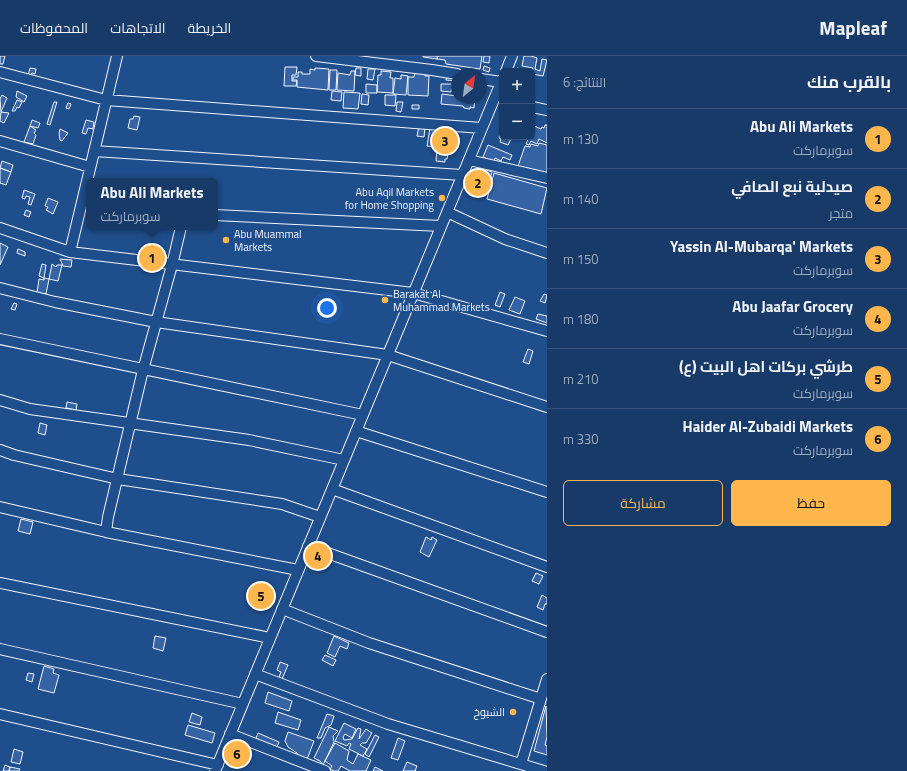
<!DOCTYPE html>
<html lang="ar">
<head>
<meta charset="utf-8">
<style>
	body { margin:0; font-family:"Titillium Web",Cairo,sans-serif; background:#20416f; color:#f1f3f6; direction:rtl }
	.controls { position:absolute; right:12px; top:12px; display:grid; overflow:hidden; border-radius:6px; box-shadow:0 1px 3px #0004 }
	.controls button { width:36px; height:36px; display:grid; place-items:center; padding:0; border:0; border-bottom:1px solid #36547d; background:#173a69; color:#f1f3f6; font:20px sans-serif }
	.compass { position:absolute; left:451px; top:12px; width:36px; height:36px; border-radius:50%; background:#173a69; box-shadow:0 1px 3px #0004; rotate:29deg }
	.you { position:absolute; left:327px; top:252px; width:14px; height:14px; margin:-10px; border:3px solid #fff; border-radius:50%; background:#1a73e8; box-shadow:0 0 0 6px #1a73e833 }
	.badge { display:grid; place-items:center; width:26px; height:26px; border-radius:50%; background:#ffb74d; color:#111; font-size:13px; font-weight:700 }
	.pin { position:absolute; translate:-50% -50%; border:2px solid #fff; box-shadow:0 1px 4px #0006 }
	.popup { position:absolute; left:86px; top:122px; width:132px; height:52px; box-sizing:border-box; display:grid; place-content:center; border-radius:6px; background:#173a69; filter:drop-shadow(0 1px 3px #0005); font-size:13px; white-space:nowrap; color:#9eadc0 }
	.popup b { font-size:15px; color:#f1f3f6 }
	.popup::after { content:''; position:absolute; left:50%; top:100%; margin-left:-8px; border:8px solid transparent; border-top-color:#173a69 }
	.list { margin:0; padding:0; list-style:none }
	h2 { display:flex; justify-content:space-between; align-items:center; height:52px; margin:0; padding:0 16px; font-size:17px }
	h2 small { font-size:13px; font-weight:400; color:#9eadc0 }
	.list li { display:grid; grid-template-columns:26px 1fr auto; gap:12px; align-items:center; box-sizing:border-box; height:60px; padding:0 16px; border-top:1px solid #36547d }
	.list b { display:block; font-size:15px; white-space:nowrap }
	.list p { margin:0; font-size:13px; white-space:nowrap; color:#9eadc0 }
	.list em { font-size:13px; font-style:normal; color:#9eadc0 }
	.actions { display:flex; gap:8px; padding:12px 16px }
	.actions a { flex:1; padding:9px 0; border:1px solid #ffb74d; border-radius:6px; text-align:center; font-size:14px; color:#ffb74d }
	.actions .main { background:#ffb74d; color:#111 }
	.map { position:relative; flex:none; width:547px; height:715px; overflow:hidden; direction:ltr }
	header { display:flex; align-items:center; gap:24px; box-sizing:border-box; height:56px; padding:0 20px; background:#173a69; border-bottom:1px solid #36547d }
	header strong { font-size:19px }
	nav { display:flex; gap:22px; margin-inline-start:auto; font-size:14px }
	main { display:flex }
	aside { flex:1; background:#173a69 }
	.map>svg:first-child { display:block }
</style>
</head>
<body>
<header>
<strong>Mapleaf</strong>
<nav><a>الخريطة</a><a>الاتجاهات</a><a>المحفوظات</a></nav>
</header>
<main>
<aside>
<h2>بالقرب منك<small>النتائج: 6</small></h2>
<ul class="list">
<li><span class="badge">1</span><div><b>Abu Ali Markets</b><p>سوبرماركت</p></div><em>130 m</em></li>
<li><span class="badge">2</span><div><b>صيدلية نبع الصافي</b><p>متجر</p></div><em>140 m</em></li>
<li><span class="badge">3</span><div><b>Yassin Al-Mubarqa' Markets</b><p>سوبرماركت</p></div><em>150 m</em></li>
<li><span class="badge">4</span><div><b>Abu Jaafar Grocery</b><p>سوبرماركت</p></div><em>180 m</em></li>
<li><span class="badge">5</span><div><b>طرشي بركات اهل البيت (ع)</b><p>سوبرماركت</p></div><em>210 m</em></li>
<li><span class="badge">6</span><div><b>Haider Al-Zubaidi Markets</b><p>سوبرماركت</p></div><em>330 m</em></li>
</ul>
<div class="actions"><a class="main">حفظ</a><a>مشاركة</a></div>
</aside>
<div class="map">
<svg width="547" height="715" viewBox="0 0 547 715">
	<rect width="100%" height="100%" fill="#1f4e8c"/>
	<path fill="#3563a3" stroke="#f2f6ff" d="M0,0h5l-2,8h-3z
		M423,0h14v3l-14,-2z
		M438,0h44l-2,13 -34,-5 -1,-4 -8,-1z
		M484,0h6l-1,7 -6,-1z
		M524,0h7l6,2 -2,11 5,2 2,-12 5,1 -4,16 -11,-2 1,-6 -11,-2z
		M484,10l6,2 -1,4 -6,-2z
		M285,11h12l-1,8h-4v6h5l-1,5h-12z
		M30,12l6,1 -1,5 -3,-1 -2,3h-2z
		M315,12l14,1 -1,21 -31,-3v-7h-4v-3h5v-5h4v2h8v-5l5,1z
		M356,12h5v8l-6,-1z
		M517,12l11,3h-12z
		M368,13h7l-2,11 -6,-1z
		M330,14h7l-1,20h-7z
		M351,15h4l-1,20 -17,-1 1,-17 12,2z
		M381,15l10,1 -1,6h3v15l-16,-1 1,-17h3z
		M415,17l10,1v2h4l-1,20 -20,-1v-18h6z
		M447,18l10,1v6l-11,-1z
		M401,19l7,1 -2,19 -13,-1 2,-16 6,1z
		M366,28l11,1v8h-11z
		M441,28h11l-1,8 -10,-1z
		M17,35l10,5 -3,6 -8,-5z
		M332,35l10,1 -1,9 -10,-1z
		M344,36l16,1 -2,16 -15,-1z
		M362,38l7,1 -1,10 -7,-1z
		M442,38l15,2v2h18l-1,10 -4,-1v2l-6,-1 -1,-2 -22,-2z
		M2,39l5,3 -6,14 -1,-13z
		M385,39h11l-1,11 -10,-1z
		M17,44l5,2 -3,6 -2,-1 -2,4h-3z
		M54,46h3l-7,23 -3,-1z
		M397,46h6l-2,10 -5,-1z
		M68,47l3,1 -2,5 -3,-1z
		M412,49h7v4h-7z
		M1,56l8,1 -5,10 -4,-2z
		M134,60l6,1 -3,13 -9,-2 2,-9h3z
		M32,64l8,3 -2,5 -8,-2z
		M86,64l8,2 -1,7 -5,-1 -2,6 -4,-1z
		M532,69l9,4 1,-2 2,1 1,-3h2v18l-8,-4 -2,5 -6,-3 -2,4 -3,-1 3,-7h3z
		M30,70l6,4 -2,3 2,2 -3,9 -9,-2z
		M419,70l6,1 -1,10 -7,-1z
		M430,72l15,2 -3,18 -15,-2z
		M60,73l8,4 -6,8 -2,-1 -1,-7z
		M502,73v8h10l-4,8 -8,-3 1,-3 -2,-1z
		M539,87l8,2v31l-29,-10 7,-20 5,1 1,-3 7,2z
		M444,89l8,1 -1,5 -7,-1z
		M488,89l24,10 -2,5 -7,-3 -2,4 -6,-3 -1,4 -11,-5z
		M437,93l6,1v2l5,2 -1,5h-2v3l-9,-1z
		M2,105l11,4 -2,7 -11,-4z
		M0,112l11,4 -5,13 -6,-2z
		M486,114l6,2 -5,18 -12,-4 3,-12 6,2z
		M494,117l53,15 -6,26 -54,-15z
		M24,134l11,4 -4,11 -3,-1 2,-7 -4,-1 -1,3 -3,-1z
		M48,142l10,4 -5,12 -7,-4 2,-3 -3,-1z
		M26,154l5,2 -2,5 -5,-2z
		M0,187l8,4 -8,18z
		M18,193l7,3v4l-8,-3z
		M60,203l12,1 -1,7 -8,-1z
		M42,208l4,1 -2,13 -5,-2z
		M52,208l4,3 1,-2h5l-4,16 -9,-2z
		M44,222l5,1 -3,15 -9,-1 2,-14 5,1z
		M500,236l5,2 -5,13 -5,-2z
		M544,238l3,1 -2,8 -5,-2z
		M515,241l10,4 -5,13 -11,-4z
		M14,247l3,1 -2,6 -4,-1z
		M538,258l9,2v7l-11,-4z
		M528,293l5,2 -4,13 -6,-2z
		M67,346l10,2 -1,6 -10,-2z
		M40,367l7,2 -2,10 -7,-2z
		M21,463l12,3 -3,12 -12,-3z
		M426,481l5,3 1,-3 5,3 -8,17 -9,-5z
		M536,517l7,3 -4,8 -7,-3z
		M542,539l5,3v6h-2l-2,6 -6,-3z
		M155,580l11,2 -3,13 -10,-3z
		M334,580l15,7 -2,6 -7,-3 -5,11 -8,-4z
		M325,599l11,5 -3,6 -11,-6z
		M280,606l8,3 -6,14 -3,-2 2,-5 -4,-2z
		M44,610l10,3 -1,4 6,2 -5,18 -16,-4z
		M28,617l6,1 -2,8 -6,-2z
		M268,636l24,9 -3,10 -24,-8z
		M546,650l1,31 -2,8 2,1v9l-13,-4z
		M278,656l23,8 -3,10 -23,-7z
		M192,657l10,4 -2,8 -11,-3z
		M327,658l7,2 -3,9 -6,3 -4,10h-4z
		M344,667l12,6 -4,9 -7,-4 -2,3 1,3 8,-1 6,-11 3,1 -2,10 7,-10 6,4 -6,10h-4l-2,2 7,4 -4,7 -14,-7 2,-5 -2,-1 -2,3 -12,-5z
		M188,669l27,8 -3,10 -27,-8z
		M329,671l9,4 -5,5 1,6 -11,23 -3,-4 -6,-3z
		M288,676l26,9 -8,21 -8,-3 -1,-6 -9,-6 -3,-6z
		M258,677l21,9 -3,7 -21,-8z
		M375,679l4,2 -10,20 -4,-3z
		M398,682l7,3 -7,19 -7,-2z
		M335,687l14,8 -2,9 6,4 5,-10 13,6 -5,11h-16l-9,-5 -3,5h-4l-4,-2 2,-3 -7,-5z
		M14,693l9,3 -3,12 -9,-2z
		M407,706l10,4 -2,5h-12z
		M5,709l5,2 -1,4h-6z
		M10,711l10,2 -1,2h-10z
		M375,711l8,4h-10z"/>
	<g fill="none" stroke-linecap="round" stroke-linejoin="round">
		<g stroke="#f2f6ff" stroke-width="12">
			<path id="minor" d="M117,0l-47,196 343,41 134,38
				M316,0l116,14 25,4
				M506,15l6,-15
				M0,16l106,28 376,28
				M481,23l20,3
				M532,51l15,3
				M0,85l90,26
				M94,95l368,24
				M469,104l78,18
				M447,156l58,27 42,14
				M215,159l226,11
				M181,171l-9,38 -29,105 -35,147 -2,15 192,38
				M0,172l70,24
				M0,232l55,14 101,20 232,33 159,52
				M0,283l363,76
				M0,344l30,9 219,31 95,20
				M356,375l191,61
				M0,394l14,5 104,24 164,25 38,13
				M332,433l215,78
				M0,451l106,25
				M308,490l239,86
				M0,527l270,55
				M282,553l87,34 172,56
				M0,593l243,55
				M255,618l133,50 156,47
				M0,658l218,51
				M230,678l95,37
				M521,708l26,-85
				M215,715l287,-691"/>
		</g>
		<use href="#minor" stroke="#1f4e8c" stroke-width="10"/>
	</g>
	<g fill="#ffb74d" stroke="#1f4e8c" stroke-width="1.5">
		<circle cx="442" cy="142" r="4"/>
		<circle cx="226" cy="184" r="4"/>
		<circle cx="385" cy="244" r="4"/>
		<circle cx="513" cy="656" r="4"/>
	</g>
	<g text-anchor="middle" dominant-baseline="central" stroke-width="3" stroke-linejoin="round" paint-order="stroke">
		<g font-size="11" fill="#f2f6ff" stroke="#1f4e8c" text-anchor="end">
			<text x="434" y="136">Abu Aqil Markets<tspan x="434" dy="13">for Home Shopping</tspan></text>
			<text x="234" y="178" text-anchor="start">Abu Muammal<tspan x="234" dy="13">Markets</tspan></text>
			<text x="393" y="238" text-anchor="start">Barakat Al<tspan x="393" dy="13">Muhammad Markets</tspan></text>
			<text x="505" y="656">الشيوخ</text>
		</g>
	</g>
</svg>
<div class="controls">
<button>+</button>
<button>−</button>
</div>
<svg class="compass" viewBox="-18 -18 36 36"><path d="M0-13l5 13h-10z" fill="#e53935"/><path d="M0 13l5-13h-10z" fill="#9eadc0"/></svg>
<div class="you"></div>
<div class="pin badge" style="left:152px;top:202px">1</div>
<div class="popup"><b>Abu Ali Markets</b>سوبرماركت</div>
<div class="pin badge" style="left:478px;top:127px">2</div>
<div class="pin badge" style="left:445px;top:85px">3</div>
<div class="pin badge" style="left:318px;top:500px">4</div>
<div class="pin badge" style="left:261px;top:540px">5</div>
<div class="pin badge" style="left:237px;top:698px">6</div>
</div>
</main>
</body>
</html>
